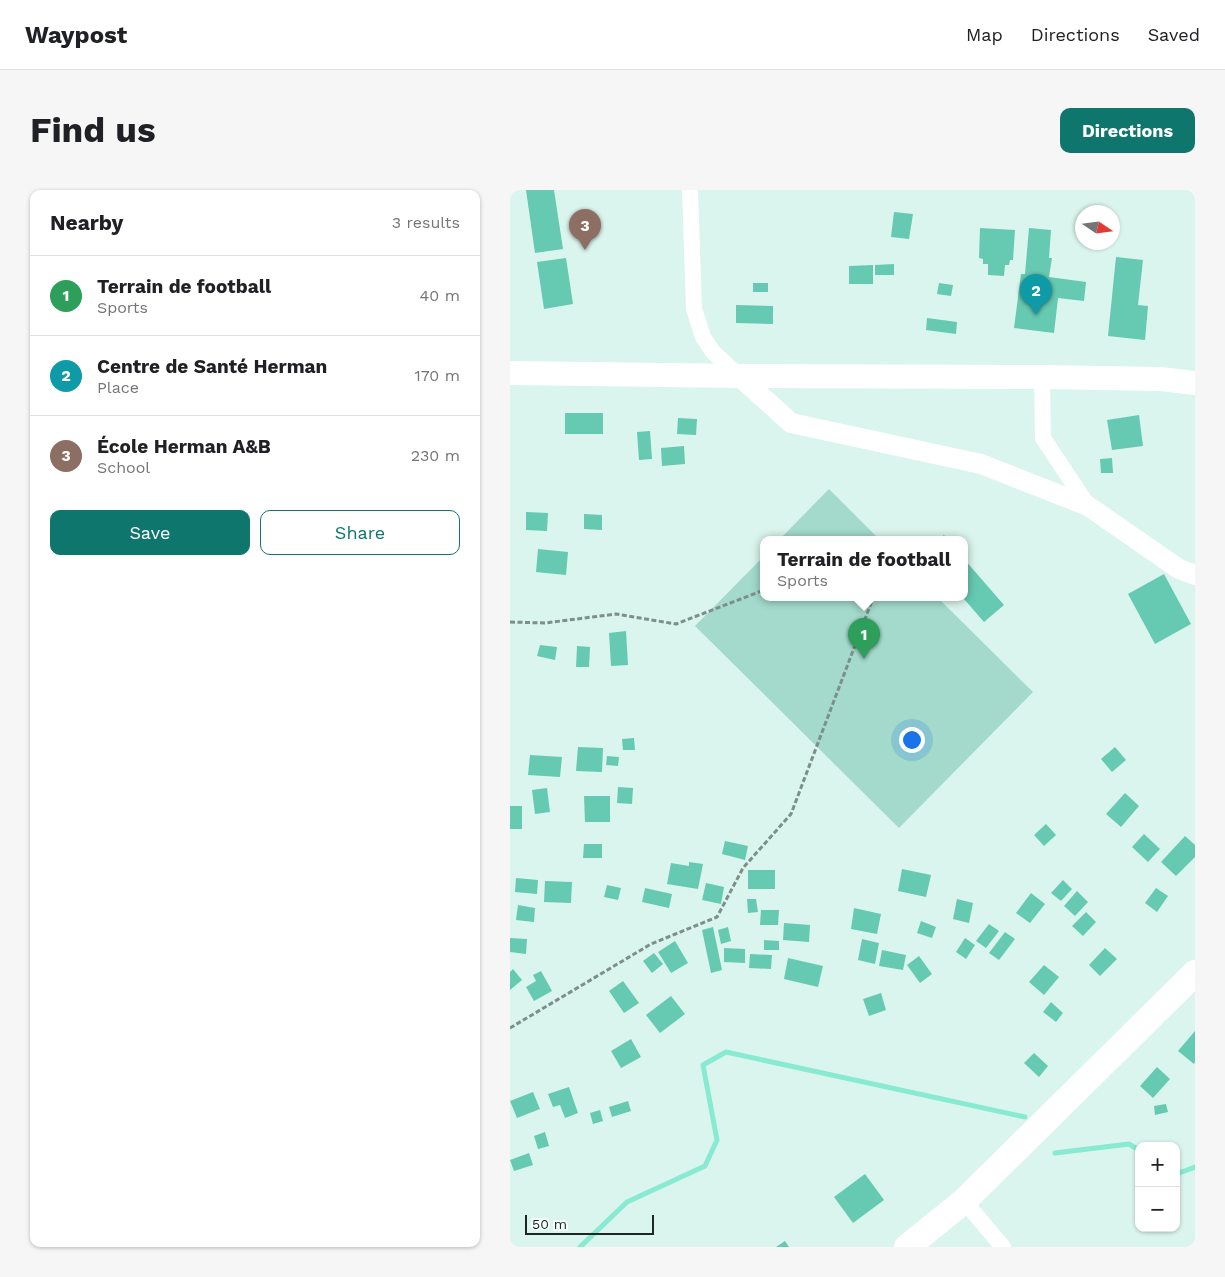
<!DOCTYPE html>
<html lang="en">
<head>
<meta charset="utf-8">
<style>
	body { margin:0; font-family:"Work Sans",sans-serif; background:#f6f6f6; color:#202124 }
	.controls { position:absolute; right:15px; bottom:15px; display:grid; overflow:hidden; border-radius:10px; box-shadow:0 1px 4px #0004 }
	.controls button { width:45px; height:45px; display:grid; place-items:center; padding:0; border:0; border-bottom:1px solid #e0e0e0; background:#fff; color:#202124; font:25px sans-serif }
	.compass { position:absolute; left:565px; top:15px; width:45px; height:45px; border-radius:50%; background:#fff; box-shadow:0 1px 4px #0004; rotate:103deg }
	.scale { position:absolute; left:15px; bottom:12px; width:129px; box-sizing:border-box; padding-left:5px; border:2px solid #1d2724; border-top:0; font-size:14px; line-height:18px; white-space:nowrap; color:#1d2724; -webkit-text-stroke:4px #f3fefb; paint-order:stroke }
	.you { position:absolute; left:401px; top:549px; width:18px; height:18px; margin:-12px; border:4px solid #fff; border-radius:50%; background:#1a73e8; box-shadow:0 0 0 8px #1a73e833 }
	.badge { display:grid; place-items:center; width:32px; height:32px; border-radius:50%; background:#0f766e; color:#fff; font-size:16px; font-weight:700 }
	.pin { position:absolute; translate:-50% -41px; filter:drop-shadow(0 1px 2px #0008) }
	.pin::after { content:''; position:absolute; top:26px; width:18px; height:15px; background:inherit; clip-path:polygon(0 0,100% 0,50% 100%) }
	.popup { position:absolute; left:250px; top:346px; width:208px; height:65px; box-sizing:border-box; display:grid; place-content:center; border-radius:10px; background:#fff; filter:drop-shadow(0 1px 4px #0005); font-size:16px; white-space:nowrap; color:#757577 }
	.popup b { font-size:19px; color:#202124 }
	.popup::after { content:''; position:absolute; left:50%; top:100%; margin-left:-10px; border:10px solid transparent; border-top-color:#fff }
	.list { margin:0; padding:0; list-style:none }
	h2 { display:flex; justify-content:space-between; align-items:center; height:65px; margin:0; padding:0 20px; font-size:21px }
	h2 small { font-size:16px; font-weight:400; color:#757577 }
	.list li { display:grid; grid-template-columns:32px 1fr auto; gap:15px; align-items:center; box-sizing:border-box; height:80px; padding:0 20px; border-top:1px solid #e0e0e0 }
	.list b { display:block; font-size:19px; white-space:nowrap }
	.list p { margin:0; font-size:16px; white-space:nowrap; color:#757577 }
	.list em { font-size:16px; font-style:normal; color:#757577 }
	.actions { display:flex; gap:10px; padding:15px 20px }
	.actions a { flex:1; padding:11px 0; border:1px solid #0f766e; border-radius:10px; text-align:center; font-size:18px; color:#0f766e }
	.actions .main { background:#0f766e; color:#fff }
	.map { position:relative; flex:none; width:685px; height:1057px; overflow:hidden; border-radius:10px }
	header { display:flex; align-items:center; gap:30px; box-sizing:border-box; height:70px; padding:0 25px; background:#fff; border-bottom:1px solid #e0e0e0 }
	header strong { font-size:24px }
	nav { display:flex; gap:28px; margin-inline-start:auto; font-size:18px }
	.intro { display:flex; align-items:center; justify-content:space-between; box-sizing:border-box; height:120px; padding:0 30px }
	h1 { margin:0; font-size:35px }
	.button { padding:12px 22px; border-radius:10px; background:#0f766e; color:#fff; font-size:18px; font-weight:700 }
	main { display:flex; gap:30px; padding:0 30px }
	aside { flex:1; background:#fff; border-radius:10px; box-shadow:0 1px 4px #0004 }
	.map>svg:first-child { display:block }
</style>
</head>
<body>
<header>
<strong>Waypost</strong>
<nav><a>Map</a><a>Directions</a><a>Saved</a></nav>
</header>
<div class="intro"><h1>Find us</h1><a class="button">Directions</a></div>
<main>
<aside>
<h2>Nearby<small>3 results</small></h2>
<ul class="list">
<li><span class="badge" style="background:#2e9e5b">1</span><div><b>Terrain de football</b><p>Sports</p></div><em>40 m</em></li>
<li><span class="badge" style="background:#0f9aa8">2</span><div><b>Centre de Santé Herman</b><p>Place</p></div><em>170 m</em></li>
<li><span class="badge" style="background:#8d6e63">3</span><div><b>École Herman A&amp;B</b><p>School</p></div><em>230 m</em></li>
</ul>
<div class="actions"><a class="main">Save</a><a>Share</a></div>
</aside>
<div class="map">
<svg width="685" height="1057" viewBox="0 0 685 1057">
	<rect width="100%" height="100%" fill="#daf5ed"/>
	<path fill="#a3dacb" d="M319,299l51,51h-101z
		M254,366v42h174l95,94 -134,136 -204,-202z"/>
	<g fill="none" stroke-linecap="round" stroke-linejoin="round">
		<path stroke="#87ead1" stroke-width="5" d="M545,963l74,-9 10,6
			M666,981l3,2 16,-6
			M70,1057l47,-45 78,-36 12,-26 -14,-75 23,-13 299,65"/>
	</g>
	<path fill="#66c9b1" d="M16,0h28l9,59 -28,4z
		M384,22l19,2 -4,25 -18,-2z
		M470,38l35,2 -2,30h-3l-1,5h-4l-1,11 -16,-1v-11h-5v-5l-4,-1z
		M519,38l22,2 -2,28h3l-3,19 37,5 -2,19 -26,-3 -4,35 -40,-5 7,-54h4z
		M606,67l27,3 -5,45 10,1 -3,34 -37,-4z
		M56,68l7,46 -29,5 -7,-47z
		M384,74v11h-19v-10z
		M363,75v19h-24v-18z
		M243,93h15v9h-15z
		M429,93l14,2 -2,11 -14,-2z
		M226,115l37,1v18l-37,-1z
		M417,128l30,4 -1,12 -30,-4z
		M55,223h38v21h-38z
		M629,225l4,31 -31,4 -5,-30z
		M168,228l19,1 -1,16 -19,-1z
		M140,241l2,28 -13,1 -2,-28z
		M174,256l1,18 -23,2 -1,-18z
		M602,268l1,15h-12l-1,-14z
		M16,322l22,1 -1,18 -21,-1z
		M74,324l18,1v15l-18,-1z
		M434,345l4,5h-10z
		M28,359l30,3 -2,23 -30,-3z
		M454,369l40,46 -20,17 -20,-23z
		M654,384l27,50 -36,20 -27,-50z
		M116,441l2,34 -17,1 -2,-33z
		M30,455l17,2 -2,13 -18,-4z
		M67,456l13,1 -1,20h-13z
		M124,548l1,12h-12l-1,-11z
		M68,557l25,1 -1,24 -26,-1z
		M605,557l11,13 -14,12 -11,-13z
		M20,565l32,2 -2,20 -32,-2z
		M97,566l12,1 -1,9 -12,-1z
		M108,597l15,1 -1,16 -15,-1z
		M37,598l3,24 -15,2 -3,-24z
		M615,603l14,13 -18,21 -15,-13z
		M74,606h26v26h-25z
		M0,616h12v23h-12z
		M536,634l10,11 -12,11 -10,-11z
		M634,644l16,15 -12,13 -16,-15z
		M675,646l10,9v12l-19,19 -15,-14z
		M215,651l23,5 -3,14 -23,-6z
		M74,654h18v14h-19z
		M179,672l14,2 -5,25 -31,-5 4,-21 18,3z
		M392,679l29,6 -5,22 -28,-6z
		M238,680h27v19h-27z
		M6,688l22,2 -1,14 -22,-2z
		M553,690l9,9 -11,12 -10,-8z
		M35,691l27,1 -1,21 -27,-1z
		M196,693l18,4 -3,17 -19,-4z
		M97,695l14,3 -3,12 -14,-3z
		M135,698l27,6 -3,14 -27,-6z
		M646,698l12,8 -11,16 -12,-9z
		M567,701l11,11 -13,14 -11,-10z
		M521,703l14,11 -15,19 -14,-10z
		M237,709h9l2,13 -10,1z
		M447,709l16,4 -4,20 -16,-4z
		M8,715l17,3 -1,14 -18,-2z
		M344,718l27,6 -4,20 -26,-5z
		M251,720h18l-1,15h-18z
		M576,722l10,10 -13,14 -11,-10z
		M411,731l15,6 -4,11 -15,-5z
		M274,733l26,2 -1,17 -26,-2z
		M479,734l10,7 -13,17 -10,-7z
		M203,737l9,43 -11,3 -9,-43z
		M218,737l3,14 -10,3 -3,-14z
		M495,742l10,7 -16,21 -10,-7z
		M0,748l17,1 -1,15 -16,-2z
		M455,748l10,7 -9,14 -10,-7z
		M352,749l17,4 -4,21 -17,-4z
		M254,750l15,1v9h-15z
		M165,751l13,22 -17,10 -13,-21z
		M214,758l21,1v14l-21,-1z
		M595,758l12,11 -17,17 -11,-11z
		M372,760l24,5 -3,15 -24,-4z
		M144,763l9,11 -11,9 -9,-12z
		M240,764l22,1 -1,14 -22,-1z
		M409,766l13,18 -12,9 -13,-18z
		M278,768l35,8 -5,21 -34,-8z
		M534,775l15,12 -15,18 -15,-13z
		M3,779l9,11 -12,10v-18z
		M31,781l11,20 -18,10 -8,-14 10,-6 -3,-6z
		M113,791l16,22 -15,10 -15,-22z
		M371,803l5,17 -17,6 -6,-17z
		M161,806l14,18 -25,19 -14,-18z
		M541,812l12,11 -7,9 -13,-10z
		M685,841v31l-1,2 -16,-13z
		M121,849l10,18 -20,11 -10,-17z
		M524,863l14,13 -9,11 -15,-14z
		M647,877l13,12 -17,19 -13,-12z
		M59,897l9,26 -13,5 -5,-13 -7,2 -5,-13z
		M23,902l7,17 -23,9 -7,-17z
		M118,911l3,10 -19,6 -3,-10z
		M656,914l2,8 -13,3 -1,-9z
		M90,920l3,11 -10,3 -3,-11z
		M35,942l4,14 -11,3 -4,-13z
		M19,963l4,12 -19,6 -4,-11z
		M355,984l19,26 -31,23 -19,-26z
		M275,1051l4,6h-13z"/>
	<g fill="none" stroke-linecap="round" stroke-linejoin="round">
		<path stroke="#7d8f8a" stroke-width="3" stroke-dasharray="5 2.5" stroke-linecap="butt" d="M383,350l2,-1
			M0,432l35,1 71,-9 60,10 88,-34
			M0,838l141,-84 66,-27 26,-49 48,-54 82,-216"/>
		<path stroke="#fff" stroke-width="16" d="M180,0l4,119 9,28 10,15 26,24
			M532,187l1,61 45,68
			M454,1011l39,46"/>
		<path stroke="#fff" stroke-width="20" d="M229,186l52,47 190,41 107,42 91,63 16,6"/>
		<path stroke="#fff" stroke-width="24" d="M0,183l229,3 303,1 119,2 34,4"/>
		<path stroke="#fff" stroke-width="26" d="M397,1057l57,-46 231,-228"/>
	</g>
</svg>
<div class="controls">
<button>+</button>
<button>−</button>
</div>
<svg class="compass" viewBox="-18 -18 36 36"><path d="M0-13l5 13h-10z" fill="#e53935"/><path d="M0 13l5-13h-10z" fill="#757577"/></svg>
<div class="scale">50 m</div>
<div class="you"></div>
<div class="pin badge" style="left:354px;top:469px;background:#2e9e5b">1</div>
<div class="popup"><b>Terrain de football</b>Sports</div>
<div class="pin badge" style="left:526px;top:125px;background:#0f9aa8">2</div>
<div class="pin badge" style="left:75px;top:60px;background:#8d6e63">3</div>
</div>
</main>
</body>
</html>
